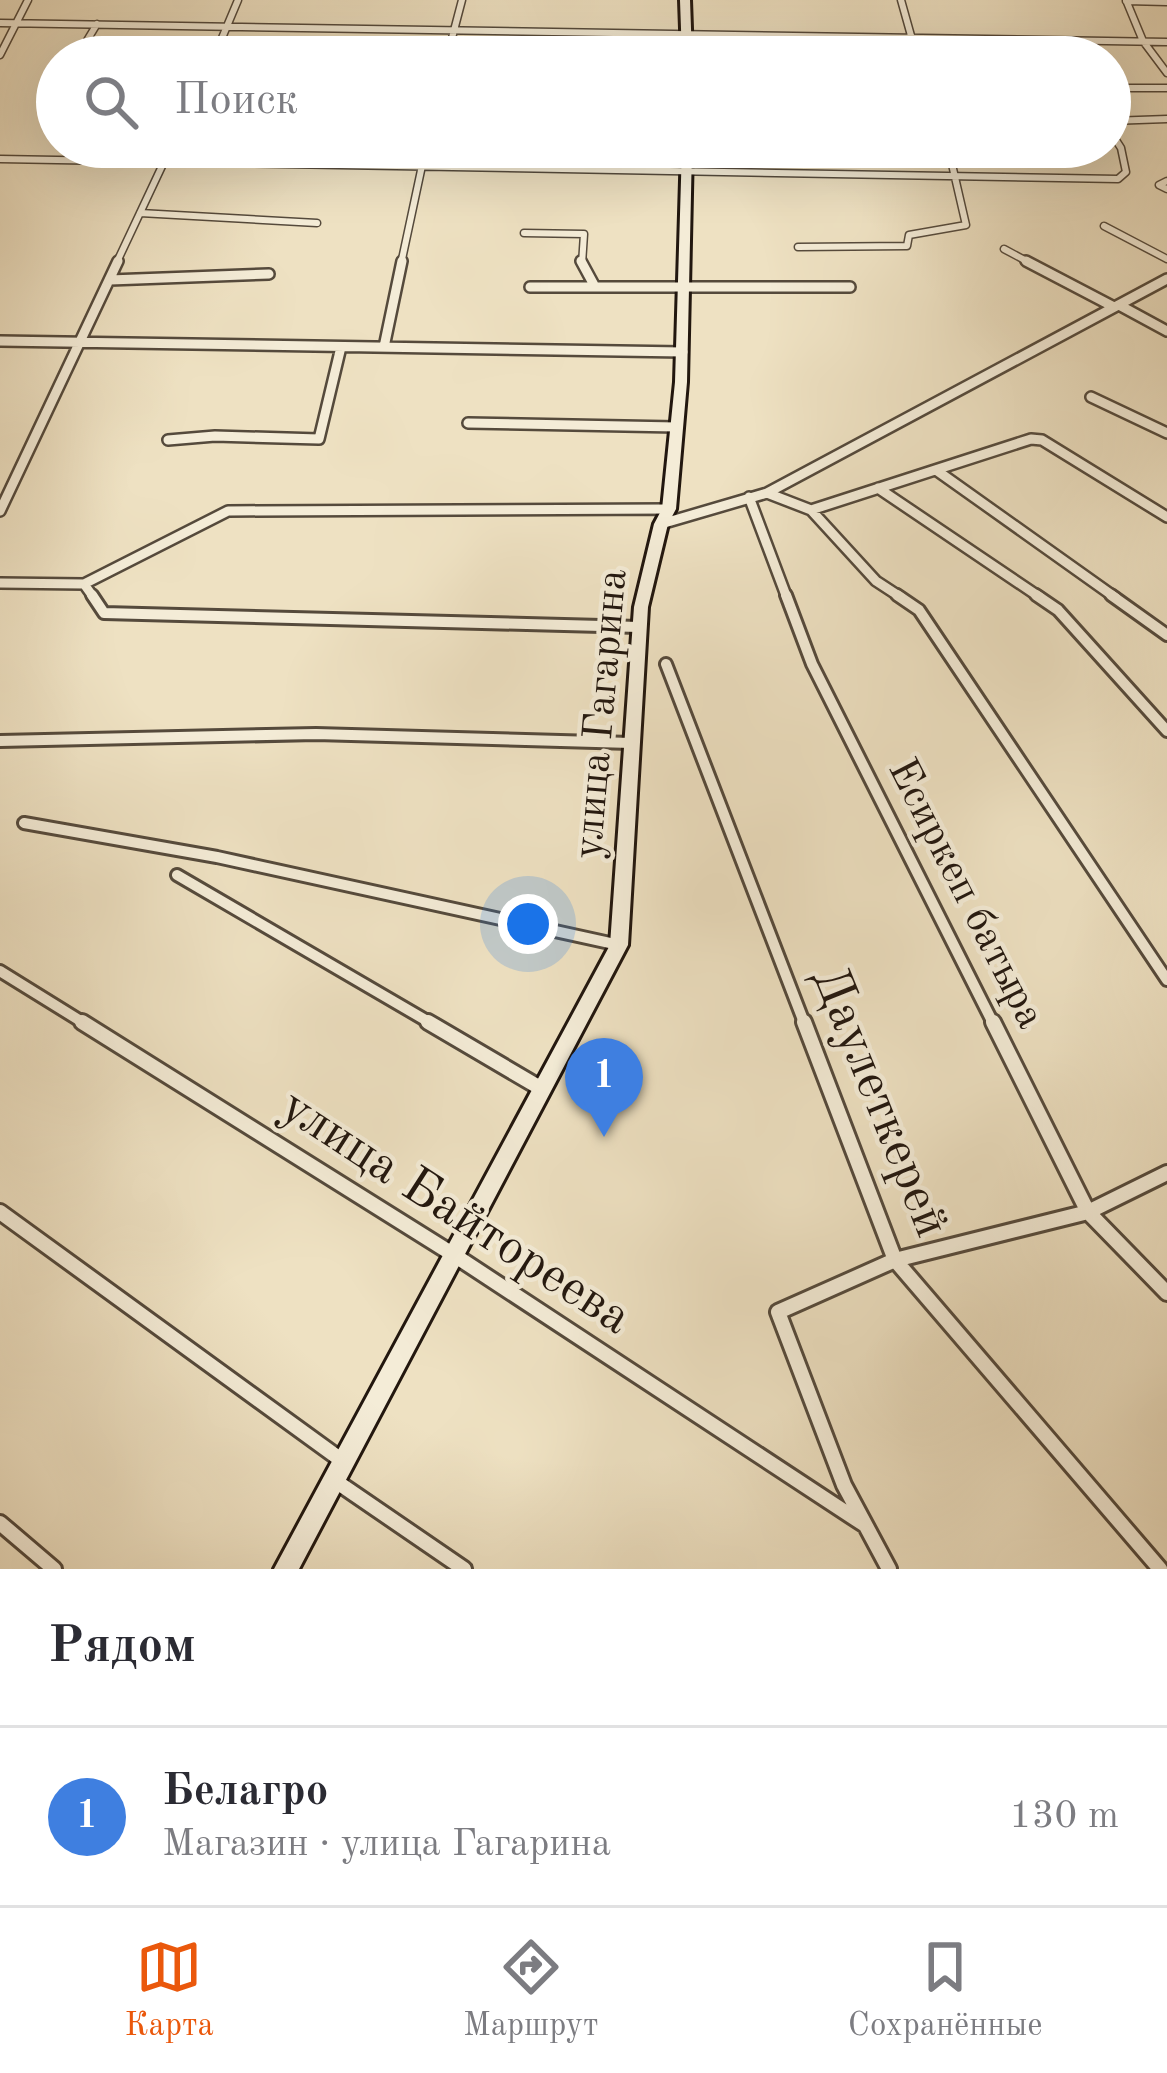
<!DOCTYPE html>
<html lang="ru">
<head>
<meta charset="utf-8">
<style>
	body { margin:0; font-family:"Old Standard TT",serif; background:#f7f7f7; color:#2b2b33 }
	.you { position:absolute; left:528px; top:924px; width:42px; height:42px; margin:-30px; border:9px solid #fff; border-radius:50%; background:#1a73e8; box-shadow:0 0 0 18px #1a73e833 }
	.badge { display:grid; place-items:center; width:78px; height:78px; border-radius:50%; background:#ea580c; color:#fff; font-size:39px; font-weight:700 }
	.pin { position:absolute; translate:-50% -99px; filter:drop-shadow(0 3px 6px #0008) }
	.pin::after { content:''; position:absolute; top:63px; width:42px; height:36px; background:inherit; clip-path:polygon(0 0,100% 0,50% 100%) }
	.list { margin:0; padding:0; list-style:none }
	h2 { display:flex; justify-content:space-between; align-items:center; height:156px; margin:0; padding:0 48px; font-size:51px }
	h2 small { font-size:39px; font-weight:400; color:#7c7c81 }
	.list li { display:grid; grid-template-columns:78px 1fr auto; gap:36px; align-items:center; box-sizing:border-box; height:180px; padding:0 48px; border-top:3px solid #e1e1e2 }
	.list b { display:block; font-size:45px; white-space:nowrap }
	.list p { margin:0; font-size:39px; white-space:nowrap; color:#7c7c81 }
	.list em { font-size:39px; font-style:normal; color:#7c7c81 }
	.icon { flex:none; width:66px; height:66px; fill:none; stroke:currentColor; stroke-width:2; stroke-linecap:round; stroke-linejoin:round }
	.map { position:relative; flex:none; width:1167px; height:1569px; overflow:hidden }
	.search { position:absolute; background:#fff; box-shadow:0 12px 48px #0002; left:36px; right:36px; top:36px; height:132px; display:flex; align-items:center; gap:30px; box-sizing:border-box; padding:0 42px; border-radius:66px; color:#7c7c81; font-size:45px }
	.sheet { height:336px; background:#fff }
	nav { display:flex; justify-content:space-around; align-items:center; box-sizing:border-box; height:168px; border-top:3px solid #e1e1e2; background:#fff; font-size:33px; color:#7c7c81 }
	nav a { display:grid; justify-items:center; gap:6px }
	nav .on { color:#ea580c }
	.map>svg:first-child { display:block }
</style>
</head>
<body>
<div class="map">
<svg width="1167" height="1569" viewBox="0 0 1167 1569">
	<rect width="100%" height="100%" fill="#eee1c2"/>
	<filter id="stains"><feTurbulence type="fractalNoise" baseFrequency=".00167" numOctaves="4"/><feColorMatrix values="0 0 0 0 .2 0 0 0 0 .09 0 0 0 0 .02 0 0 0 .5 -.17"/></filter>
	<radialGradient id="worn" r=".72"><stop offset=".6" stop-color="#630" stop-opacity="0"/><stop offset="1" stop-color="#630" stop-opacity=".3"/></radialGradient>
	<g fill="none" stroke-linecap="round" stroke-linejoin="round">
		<g stroke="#554a3c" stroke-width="9">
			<path id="minor-far3" d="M901,0l16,57
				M1126,0l17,41 24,32
				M1126,1l41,1
				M0,23l1167,19
				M789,37l2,20
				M80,52l17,-28
				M0,55l28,-55
				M214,57l24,-57
				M447,57l15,-57
				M1110,88h57
				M1110,121l57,-2
				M0,159l1118,20 8,-7 -5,-24 -11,-17
				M1167,181l-8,4 8,4
				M140,213l177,10
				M1104,226l63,33
				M524,233l60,1 -2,30
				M798,247l109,-1 2,-11 57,-10 -18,-78
				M1004,249l28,15
				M116,264l55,-117
				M401,264l25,-117"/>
		</g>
		<g stroke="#554a3c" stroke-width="14">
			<path id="minor-far2" d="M581,261l13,24
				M1026,261l88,46
				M110,280l159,-6
				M530,287h320
				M1119,305l48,26
				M0,341l683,11
				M384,347l18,-86
				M1091,397l76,36
				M468,423l208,4
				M168,440l47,-4 104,3 22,-92
				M936,470l180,128
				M878,488l163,110
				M767,493l44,17 65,71 26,17
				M749,497l38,101
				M811,510l220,-71 11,1 125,77
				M0,511l118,-250
				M661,524l106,-31 400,-214
				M0,583l84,1 144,-73 441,-2
				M84,584l10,14"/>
		</g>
		<g stroke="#554a3c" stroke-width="16">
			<path id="minor-far1" d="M92,595l12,18 535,14
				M786,595l26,69 182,361
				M897,595l22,15 248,370
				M1036,595l22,15 109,121
				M1111,595l56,40
				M666,664l139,361
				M0,741l316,-7 315,9
				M24,823l193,34 402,88
				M177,875l257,150
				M0,971l87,54"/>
		</g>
		<g stroke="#554a3c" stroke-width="20">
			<path id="minor" d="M82,1022l372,233 411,270
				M428,1022l114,67
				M804,1022l91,238 265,309
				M993,1022l95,190 79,81
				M0,1212l344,250
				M334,1480l130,89
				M0,1523l54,46
				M889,1569l-45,-84 -66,-173 117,-52 193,-48 79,-39"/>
		</g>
		<g stroke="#22170f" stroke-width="6">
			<path id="secondary" d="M680,0h10l2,57h-10z
				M682,147h10l-5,235 -11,127 -8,15 -20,83 -20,338 -329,624h-25l336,-624 24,-338 20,-83 8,-15 13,-127z"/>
		</g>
		<use href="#minor-far3" stroke="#f4ecd7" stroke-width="6"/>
		<use href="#minor-far2" stroke="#f4ecd7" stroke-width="9"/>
		<use href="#minor-far1" stroke="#f4ecd7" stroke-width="10"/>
		<use href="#minor" stroke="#f4ecd7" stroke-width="14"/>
		<use href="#secondary" fill="#f4ecd7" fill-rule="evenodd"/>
	</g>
	<g text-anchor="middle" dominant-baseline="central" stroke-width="9" stroke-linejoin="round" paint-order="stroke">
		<g font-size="42" fill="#22170f" stroke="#f4ecd7">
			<text transform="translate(602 714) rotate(-85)">улица Гагарина</text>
			<text transform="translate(965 894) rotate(63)">Есиркеп батыра</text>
		</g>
		<g font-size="51" fill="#22170f" stroke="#f4ecd7">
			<text transform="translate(879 1102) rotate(68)">Даулеткерей</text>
			<text transform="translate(455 1213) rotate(33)">улица Байтореева</text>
		</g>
	</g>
	<rect width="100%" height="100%" filter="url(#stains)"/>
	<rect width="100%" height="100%" fill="url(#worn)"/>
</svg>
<div class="you"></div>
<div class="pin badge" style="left:604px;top:1137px;background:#3f7fe0">1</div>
<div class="search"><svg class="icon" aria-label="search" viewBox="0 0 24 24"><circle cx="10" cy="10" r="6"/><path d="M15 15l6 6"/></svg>Поиск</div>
</div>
<section class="sheet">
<h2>Рядом<small></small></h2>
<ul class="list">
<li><span class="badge" style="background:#3f7fe0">1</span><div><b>Белагро</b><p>Магазин · улица Гагарина</p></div><em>130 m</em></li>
</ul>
</section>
<nav>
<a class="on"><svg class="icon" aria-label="map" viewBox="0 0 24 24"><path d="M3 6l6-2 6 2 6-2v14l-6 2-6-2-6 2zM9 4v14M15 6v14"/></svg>Карта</a>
<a><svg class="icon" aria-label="directions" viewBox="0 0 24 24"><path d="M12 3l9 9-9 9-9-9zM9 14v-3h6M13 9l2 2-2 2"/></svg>Маршрут</a>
<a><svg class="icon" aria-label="saved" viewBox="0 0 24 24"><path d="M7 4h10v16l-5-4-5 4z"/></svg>Сохранённые</a>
</nav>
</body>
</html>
